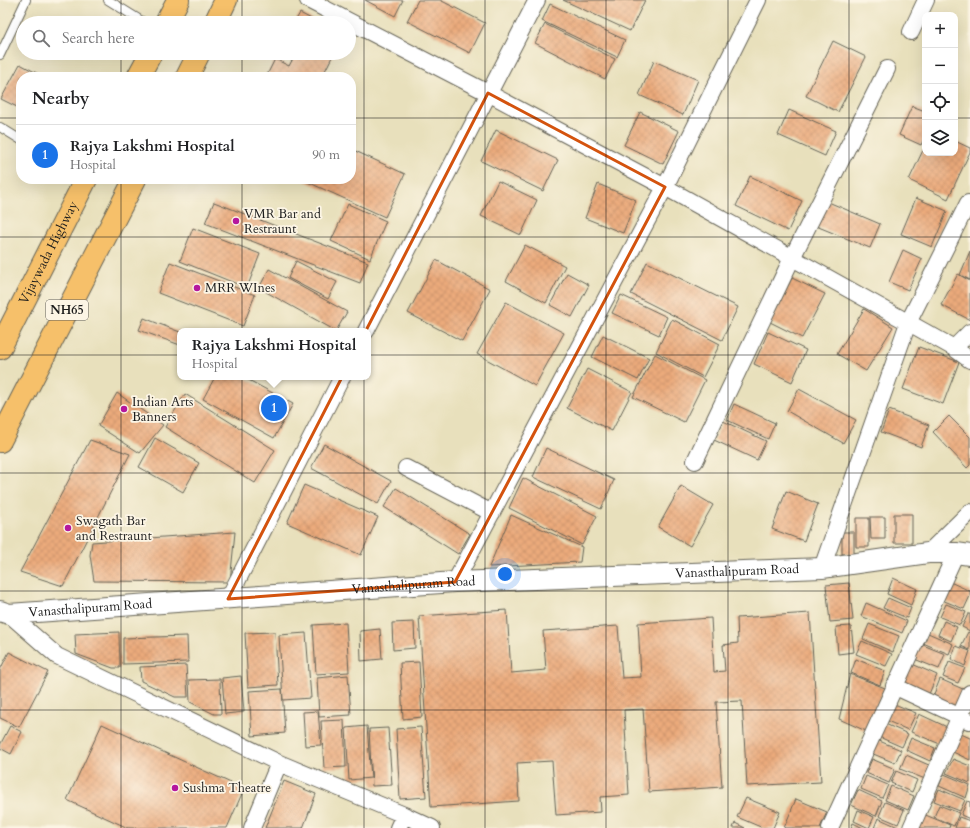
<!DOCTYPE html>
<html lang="en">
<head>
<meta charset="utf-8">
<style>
	body { margin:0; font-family:Cardo,serif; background:#f2f2f2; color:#202124 }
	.controls { position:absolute; right:12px; top:12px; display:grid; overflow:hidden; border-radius:8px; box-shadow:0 4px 16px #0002 }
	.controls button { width:36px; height:36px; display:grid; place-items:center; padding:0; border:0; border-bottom:1px solid #e0e0e0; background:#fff; color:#202124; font:20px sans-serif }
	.you { position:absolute; left:505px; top:574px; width:14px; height:14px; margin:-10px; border:3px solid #fff; border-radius:50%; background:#1a73e8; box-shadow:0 0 0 6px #1a73e833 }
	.badge { display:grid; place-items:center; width:26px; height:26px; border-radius:50%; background:#1a73e8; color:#fff; font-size:13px; font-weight:700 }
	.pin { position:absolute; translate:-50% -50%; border:2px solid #fff; box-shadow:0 1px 4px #0006 }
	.popup { position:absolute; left:177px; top:328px; width:194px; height:52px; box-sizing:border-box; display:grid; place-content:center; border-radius:8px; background:#fff; filter:drop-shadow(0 1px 3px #0005); font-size:13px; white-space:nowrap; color:#757577 }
	.popup b { font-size:15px; color:#202124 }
	.popup::after { content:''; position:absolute; left:50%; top:100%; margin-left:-8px; border:8px solid transparent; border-top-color:#fff }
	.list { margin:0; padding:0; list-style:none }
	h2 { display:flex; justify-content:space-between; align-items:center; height:52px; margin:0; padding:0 16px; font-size:17px }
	h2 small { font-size:13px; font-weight:400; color:#757577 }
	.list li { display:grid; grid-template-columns:26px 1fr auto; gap:12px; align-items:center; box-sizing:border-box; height:60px; padding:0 16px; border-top:1px solid #e0e0e0 }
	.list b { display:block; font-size:15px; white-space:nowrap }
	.list p { margin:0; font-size:13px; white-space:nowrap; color:#757577 }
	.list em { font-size:13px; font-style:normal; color:#757577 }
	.icon { flex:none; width:22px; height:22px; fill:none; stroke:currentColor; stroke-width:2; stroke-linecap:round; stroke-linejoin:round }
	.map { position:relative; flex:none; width:970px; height:828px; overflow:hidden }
	.search { position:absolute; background:#fff; box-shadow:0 4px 16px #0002; left:16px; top:16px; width:340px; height:44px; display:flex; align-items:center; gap:10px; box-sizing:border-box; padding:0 14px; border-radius:22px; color:#757577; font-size:15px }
	.panel { position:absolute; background:#fff; box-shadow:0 4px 16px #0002; left:16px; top:72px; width:340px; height:112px; border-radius:16px }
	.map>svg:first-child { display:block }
</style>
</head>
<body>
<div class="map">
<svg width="970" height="828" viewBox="0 0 970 828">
	<defs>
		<pattern id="building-cross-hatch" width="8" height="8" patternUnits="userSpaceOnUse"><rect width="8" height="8" fill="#ebaa7b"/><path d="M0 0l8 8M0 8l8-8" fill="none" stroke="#c9926a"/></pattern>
	</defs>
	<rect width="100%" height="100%" fill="#fcf5e5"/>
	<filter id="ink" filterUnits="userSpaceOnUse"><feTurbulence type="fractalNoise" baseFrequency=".025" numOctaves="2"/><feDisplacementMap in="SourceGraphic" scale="8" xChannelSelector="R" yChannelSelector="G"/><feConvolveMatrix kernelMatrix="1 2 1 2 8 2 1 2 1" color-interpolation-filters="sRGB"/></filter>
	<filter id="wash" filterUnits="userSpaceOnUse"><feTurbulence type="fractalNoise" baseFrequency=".012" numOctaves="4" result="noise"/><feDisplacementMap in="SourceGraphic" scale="16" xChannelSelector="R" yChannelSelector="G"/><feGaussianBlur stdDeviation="0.9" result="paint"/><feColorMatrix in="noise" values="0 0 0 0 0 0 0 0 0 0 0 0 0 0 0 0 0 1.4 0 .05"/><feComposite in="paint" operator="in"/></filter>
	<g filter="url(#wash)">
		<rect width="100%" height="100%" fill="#e8e0bc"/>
		<g id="blocks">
			<path fill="url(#building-cross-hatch)" d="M365,0h38l-8,16z
				M418,0h22l45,23 -15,30 -63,-32z
				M563,0h82l-15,31z
				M550,4l75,36 -8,17 -75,-36z
				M300,13l19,10h-25z
				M545,24l70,35 -10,20 -70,-36z
				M833,41l33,16 -28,55 -32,-16z
				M296,53h38l-12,24h-56l9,-18 14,7z
				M654,61l44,19 -15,35 -44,-20z
				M20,64l24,13h-23v32l-20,-10z
				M912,106l13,5v26l-4,8 -22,-10z
				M789,110l47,21 -11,25 -47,-21z
				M640,112l39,19 -16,33 -39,-19z
				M496,130l62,30 -15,31 -62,-30z
				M955,141l15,7v4l-22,47 -39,-19 16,-34v7h30z
				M351,149l54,25 -20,43 -84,-38h50z
				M750,176l52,25 -14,30 -52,-25z
				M498,181l39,19 -16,35 -40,-19z
				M598,184l38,16 -13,33 -38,-15z
				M916,198l31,13 -15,36 -31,-13z
				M826,201l54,23 -10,24 -54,-22z
				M214,202l154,60 -8,21 -155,-60z
				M348,204l38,17 -16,38 -39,-18z
				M193,228l67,26 -13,34 -67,-27z
				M525,245l40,21 -19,37 -40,-22z
				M903,250l19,9 -14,31 -19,-8z
				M970,251v29l-10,-5z
				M436,260l54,29 -28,52 -54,-28z
				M296,261l41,21 -9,17 -40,-21z
				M170,262l85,33 -12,31 -85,-33z
				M647,262l91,45 -16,33 -91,-46z
				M269,269l78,43 -11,19 -77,-43z
				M567,273l22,12 -17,32 -22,-12z
				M958,274l12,7v39l-29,-15z
				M792,278l33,16 -23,44 -32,-16z
				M621,295l46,22 -8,18 -47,-22z
				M506,302l58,31 -29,53 -58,-32z
				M864,309l29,18 -27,44 -29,-17z
				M144,318l36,14v13l-41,-15z
				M672,319l48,25 -17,33 -47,-25z
				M768,332l38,18 -14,32 -38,-18z
				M603,335l46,23 -11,22 -46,-23z
				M919,347l40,15 -16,42 -40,-15z
				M655,354l50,26 -21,42 -51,-25z
				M587,369l45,23 -20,39 -45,-23z
				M215,377h28l50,27 -19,34 -71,-39z
				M799,389l57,31 -13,23 -56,-32z
				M117,393l46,32 -23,28 -42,-27z
				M185,394l90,56 -20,33 -90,-56z
				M734,404l41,19 -7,16 -41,-19z
				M889,410l40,15 -8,22 -40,-15z
				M949,416l21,21v28l-3,3 -34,-36z
				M723,421l43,20 -9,19 -43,-20z
				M155,438l44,25 -16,29 -44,-25z
				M90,440l40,14 -67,132 -43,-14z
				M324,444l67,37 -13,23 -67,-36z
				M546,448l68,32 -13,29 -68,-32z
				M523,478l74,38 -15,29 -73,-37z
				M304,485l74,32 -17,38 -74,-32z
				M681,486l32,19 -23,41 -32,-19z
				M396,488l74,46 -12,20 -74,-47z
				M786,491l32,13 -14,37 -32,-12z
				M894,514h18v29h-18z
				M511,515l71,32 -2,15 -91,5z
				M870,517h15v22h-14z
				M856,518h13v29h-13z
				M235,532l-5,50 -136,-1 -4,-26 2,-13z
				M842,532h12v22h-12z
				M893,578l24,11 -6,16 -24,-11z
				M950,582l20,9v5l-6,13 -22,-9z
				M849,583l4,37 -23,2 -4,-37z
				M888,598l23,10 -4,10 -24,-10z
				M866,603l41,18 -5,12 -41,-17z
				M946,604l20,8 -6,13 -20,-8z
				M507,610l4,63 35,-3 -3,-39 75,-5 4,52 19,-1 -3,-54 73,-5 3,54 11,-1 -2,-26 15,-2 -1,-25 73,-5 11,169 -74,4 -5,-85 -26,1 6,85 -73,5 -6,-83 -19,1 5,85 -29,2 1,15 -45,3 -4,-54 -35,2 2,38 -88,6 -12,-191z
				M968,614h2v17l-8,-4z
				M944,621l13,6 -6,14 -13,-6z
				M414,622l1,26 -22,2 -1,-27z
				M346,623l3,49 -33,2 -3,-49z
				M869,624l30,12 -6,16 -30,-13z
				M851,626l3,26 -16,2 -2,-27z
				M380,629l2,30 -21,2 -1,-30z
				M119,632l1,36h-7l-37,-14 -1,-20z
				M275,632l3,53 -30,2 -3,-54z
				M968,632l2,1v17l-9,-4z
				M306,633l5,65 -28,2 -4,-65z
				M928,633l25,11 -4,10 -26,-11z
				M187,636l1,26 -65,2v-26z
				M862,641l30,13 -6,12 -30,-12z
				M918,643l27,11 -6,15 -27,-11z
				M956,646l14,5 -5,15 -14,-7z
				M9,652l39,20 -29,55 -19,-9v-48z
				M856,659l29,12 -5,14 -29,-12z
				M419,662l3,55 -19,2 -3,-56z
				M949,662l16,6 -7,15 -15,-6z
				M910,663l27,12 -8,19 -27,-11z
				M186,665l2,32h-13l-34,-16 -1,-14z
				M850,674l35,14 -19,43 -27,-12z
				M348,675l3,40 -32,2 -2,-39z
				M241,676l3,36 -19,2 -3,-36z
				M220,679l1,35h-7l-24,-12 -1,-22z
				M940,679l25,11 -9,20 -24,-11z
				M282,689l3,44 -33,3 -3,-45z
				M892,703l24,10 -8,17 -23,-10z
				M318,711l3,34 -16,1 -2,-34z
				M919,714l28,13 -7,17 -29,-12z
				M344,720l2,47 -22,1 -3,-47z
				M883,723l25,11 -6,13 -25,-11z
				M102,724l142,65 -17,39h-99l-61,-28z
				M10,726l12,6 -11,22 -11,-6v-3z
				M367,726l4,52 -22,2 -3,-52z
				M421,727l5,70 -26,2 -4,-70z
				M388,728l4,57 -20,1 -3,-57z
				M961,734l9,4v22l-17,-8z
				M911,738l24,10 -5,13 -24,-11z
				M877,740l24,10 -6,13 -24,-10z
				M906,755l25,11 -6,13 -25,-10z
				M872,759l23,10 -6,14 -23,-10z
				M953,759l17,7v17l-24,-10z
				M896,771l21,9 -5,12 -21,-9z
				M944,774l26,11 -4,13 -27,-12z
				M866,776l22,9 -6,13 -21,-9z
				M284,781l32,13 -13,34h-38z
				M891,786l23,10 -6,14 -23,-10z
				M939,789l26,11 -5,11 -26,-10z
				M858,790l24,11 -6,15 -25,-11z
				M746,798l34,14 -7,16h-10l-26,-11z
				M796,799l31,13 -7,16h-36z
				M967,801l3,1v17l-9,-4z
				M885,802l19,8 -6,14 -19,-8z
				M939,805l20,8 -5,13 -20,-9z
				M858,810l16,7 -5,11 -15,-7z
				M923,814l27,11 -1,3h-31z
				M959,817l11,4v7h-15z
				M878,818l20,9 -1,1h-23z
				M735,823l10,5h-12z
				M853,823l10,5h-12z"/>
		</g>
	</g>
	<g filter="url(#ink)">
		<use href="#blocks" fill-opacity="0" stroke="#636154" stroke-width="1"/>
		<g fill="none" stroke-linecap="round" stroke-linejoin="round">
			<g stroke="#636154" stroke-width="10">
				<path id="service" d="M108,0l37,23
					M0,55l26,-55
					M0,127l21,13"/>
			</g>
			<g stroke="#636154" stroke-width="18">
				<path id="minor" d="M308,0l180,93 177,94 289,161 16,12
					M911,32l15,-32
					M366,331l171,-331
					M954,348l16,-16
					M695,461l97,-203 95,-189
					M406,468l86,45
					M928,553l42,-41
					M822,568l86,-245 60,-120
					M455,582l210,-395 93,-187
					M228,599l114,-222
					M9,614l48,42 222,107 125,52 28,13
					M894,686l75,35
					M252,828l27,-65
					M398,828l6,-13
					M830,828l126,-275
					M911,828l59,-135"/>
			</g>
			<g stroke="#636154" stroke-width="22">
				<g id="tertiary">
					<path id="s1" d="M0,611l9,3 446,-32 367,-14 106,-15h28l14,2"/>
				</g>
			</g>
			<g stroke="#636154" stroke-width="24">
				<g id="trunk">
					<path d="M166,23l12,-23"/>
					<path d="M215,23l11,-23"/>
					<path d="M138,77l13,-24"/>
					<path d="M187,77l12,-24"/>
					<path id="s2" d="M0,348l86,-169"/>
					<path d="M0,441l135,-262"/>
				</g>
			</g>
			<use href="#service" stroke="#fff" stroke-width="8"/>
			<use href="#minor" stroke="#fff" stroke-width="16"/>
			<use href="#tertiary" stroke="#fff" stroke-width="20"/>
			<use href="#trunk" stroke="#f6c06b" stroke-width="22"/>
		</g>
	</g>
	<path fill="none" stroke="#d4530e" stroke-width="3" stroke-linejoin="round" d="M488,93l177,94 -210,395 -227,17z"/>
	<path fill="none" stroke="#1c1c1c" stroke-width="1" stroke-opacity="0.55" d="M121,0v23M242,0v23M364,0v828M485,0v828M606,0v828M728,0v828M849,0v828M121,53v24M242,53v24M0,118h21M351,118h574M955,118h15M121,179v649M242,179v649M0,237h970M0,355h970M0,473h970M0,591h970M0,710h970"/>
	<g fill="#b5179e" stroke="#fcf5e5" stroke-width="1.5">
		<circle cx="236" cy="221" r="4"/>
		<circle cx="197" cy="288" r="4"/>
		<circle cx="124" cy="409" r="4"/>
		<circle cx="68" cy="528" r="4"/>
		<circle cx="175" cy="788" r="4"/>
	</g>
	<g text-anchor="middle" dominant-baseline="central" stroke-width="3.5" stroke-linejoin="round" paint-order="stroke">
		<rect fill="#fcf5e5" stroke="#5f5d58" stroke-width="1" x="46" y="300" width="42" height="20" rx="3"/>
		<g font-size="12" font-weight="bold" fill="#1c1c1c">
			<text x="67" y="310">NH65</text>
		</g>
		<g font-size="13" fill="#1c1c1c" stroke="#fcf5e5" text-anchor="start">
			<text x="244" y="214">VMR Bar and<tspan x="244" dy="15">Restraunt</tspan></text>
			<text x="205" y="288">MRR WInes</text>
			<text x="132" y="402">Indian Arts<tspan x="132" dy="15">Banners</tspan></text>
			<text x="76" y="521">Swagath Bar<tspan x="76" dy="15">and Restraunt</tspan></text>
			<text x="183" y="788">Sushma Theatre</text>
		</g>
		<g font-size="13" fill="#1c1c1c" stroke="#fcf5e5">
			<text stroke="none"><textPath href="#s2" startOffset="107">Vijaywada Highway</textPath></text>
			<text stroke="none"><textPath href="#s1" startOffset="739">Vanasthalipuram Road</textPath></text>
			<text stroke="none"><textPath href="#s1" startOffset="415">Vanasthalipuram Road</textPath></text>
			<text stroke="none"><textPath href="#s1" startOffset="91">Vanasthalipuram Road</textPath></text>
		</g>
	</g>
</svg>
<div class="controls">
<button>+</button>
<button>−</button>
<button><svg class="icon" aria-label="locate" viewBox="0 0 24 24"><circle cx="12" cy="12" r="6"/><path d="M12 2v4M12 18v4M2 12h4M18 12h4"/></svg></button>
<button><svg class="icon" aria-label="layers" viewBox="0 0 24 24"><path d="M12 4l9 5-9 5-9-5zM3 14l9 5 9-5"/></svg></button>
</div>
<div class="you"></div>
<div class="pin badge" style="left:274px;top:408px">1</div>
<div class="popup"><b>Rajya Lakshmi Hospital</b>Hospital</div>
<div class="search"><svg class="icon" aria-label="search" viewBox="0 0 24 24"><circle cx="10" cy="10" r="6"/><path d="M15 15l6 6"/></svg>Search here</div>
<section class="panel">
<h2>Nearby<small></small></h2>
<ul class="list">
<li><span class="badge">1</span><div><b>Rajya Lakshmi Hospital</b><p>Hospital</p></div><em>90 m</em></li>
</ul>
</section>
</div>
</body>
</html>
